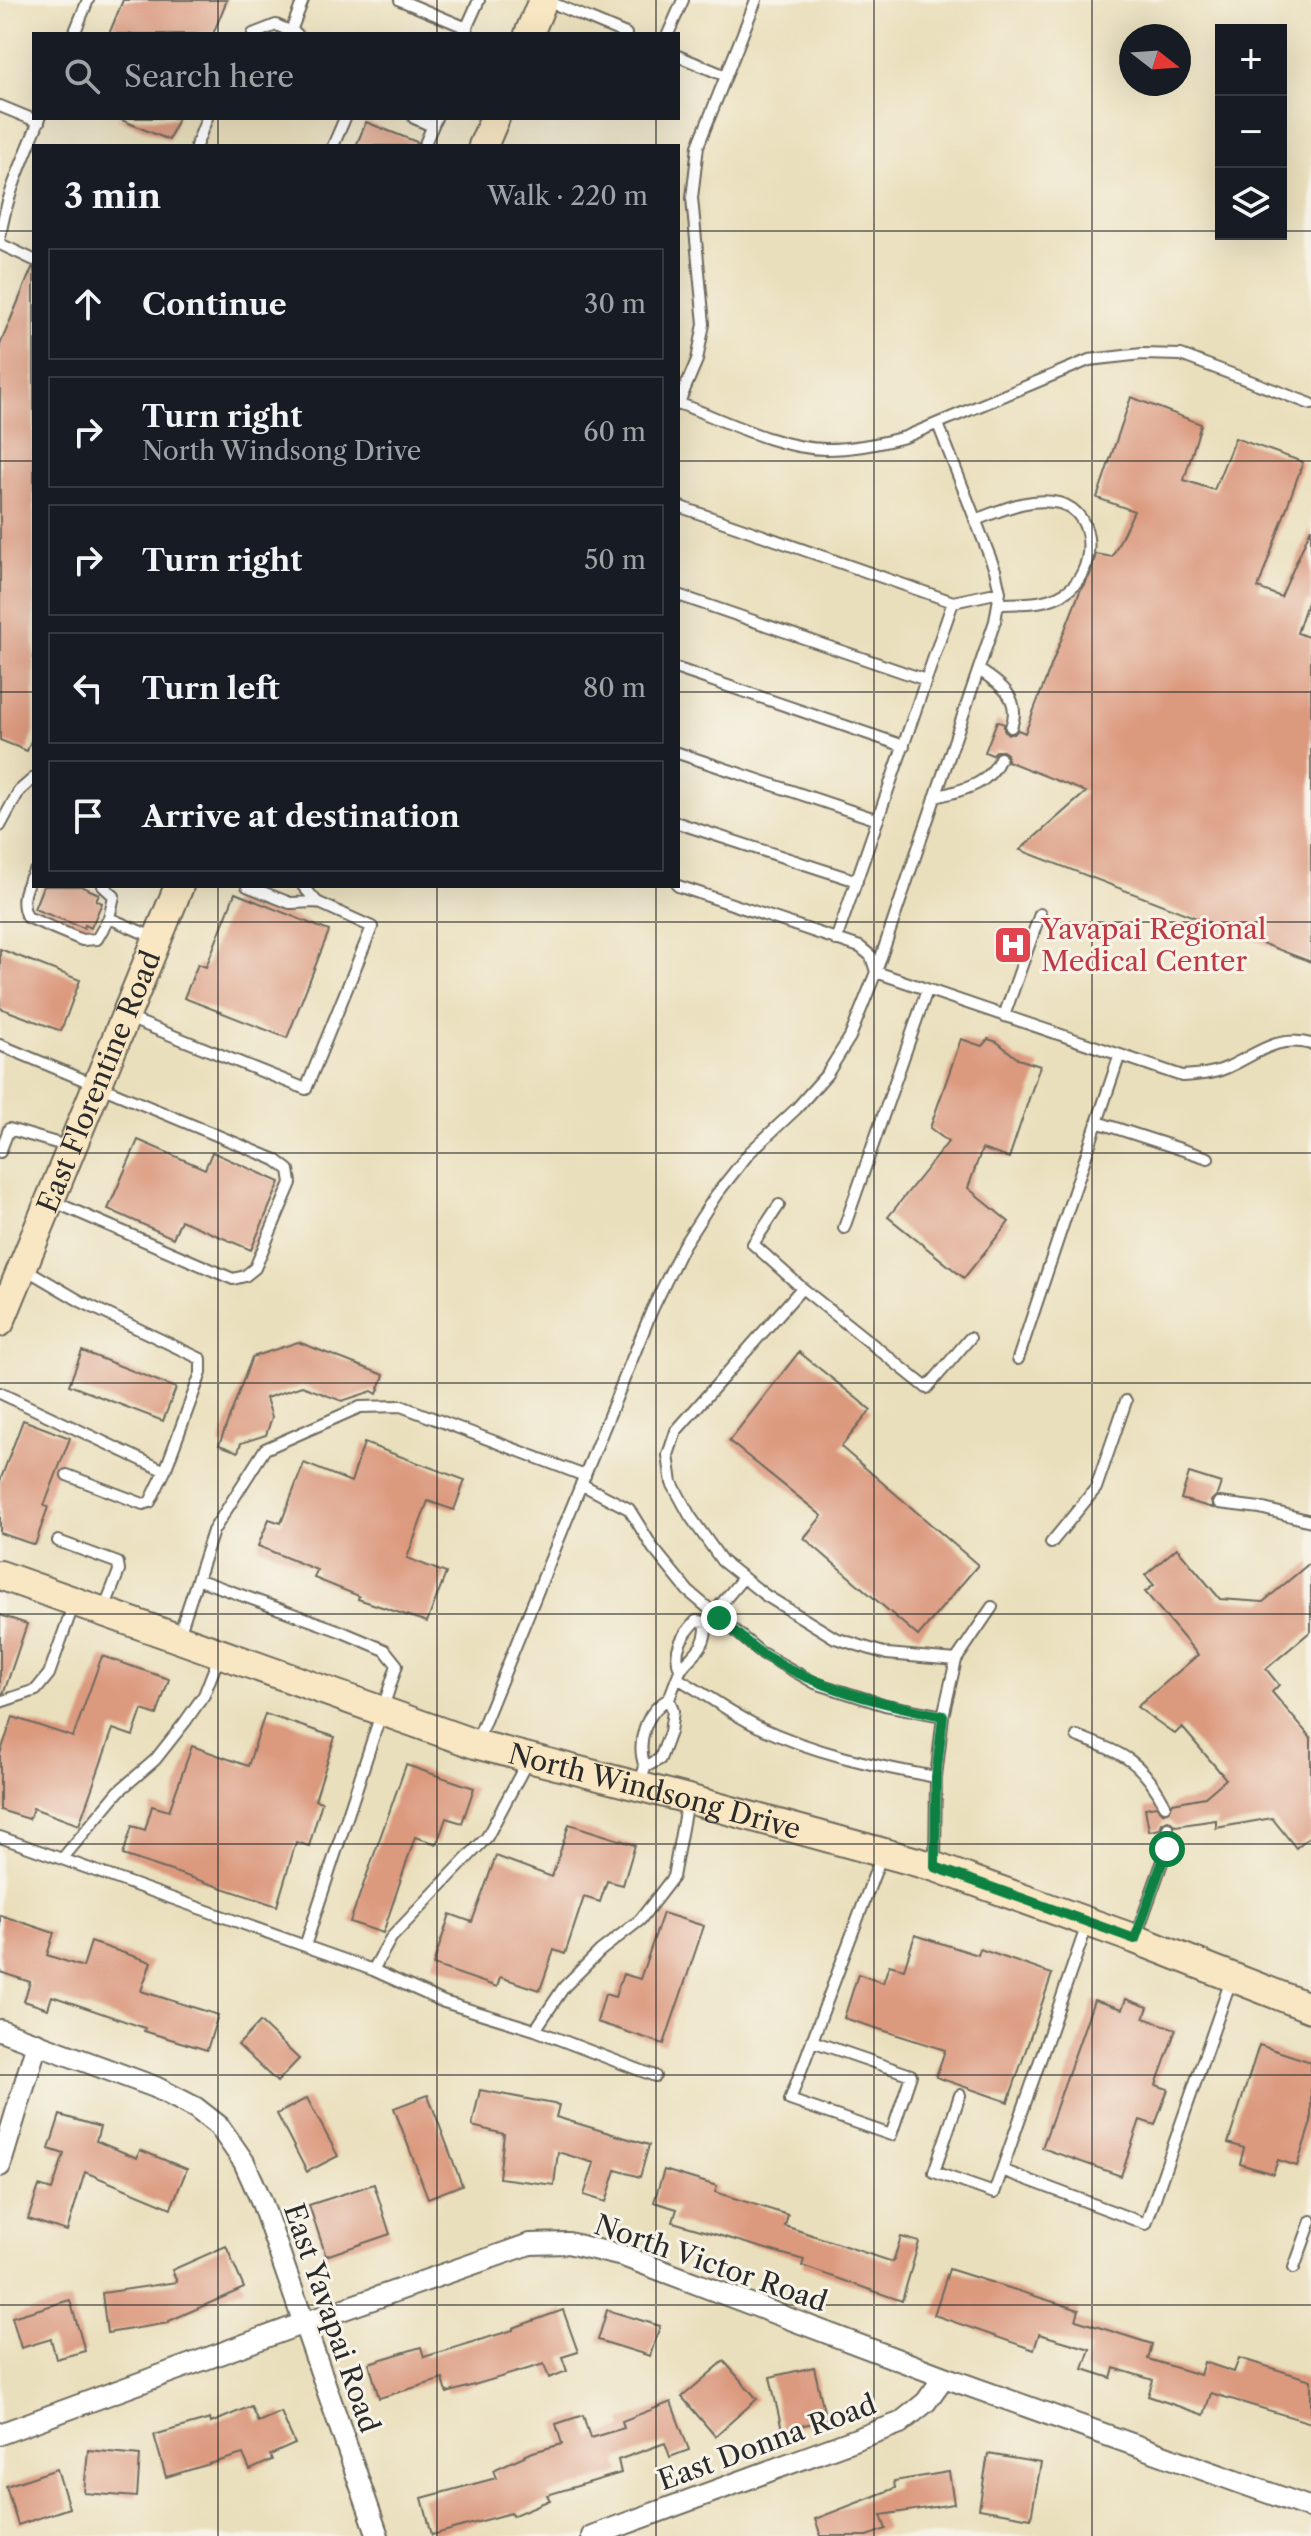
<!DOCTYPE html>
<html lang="en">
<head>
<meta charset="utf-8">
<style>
	body { margin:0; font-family:"Libre Caslon Text",serif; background:#242831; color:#f1f3f6 }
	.controls { position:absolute; right:24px; top:24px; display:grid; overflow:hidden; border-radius:0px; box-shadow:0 8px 32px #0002 }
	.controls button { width:72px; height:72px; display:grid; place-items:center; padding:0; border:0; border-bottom:2px solid #363941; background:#171b24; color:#f1f3f6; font:40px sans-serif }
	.compass { position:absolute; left:1119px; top:24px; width:72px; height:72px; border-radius:50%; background:#171b24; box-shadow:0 8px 32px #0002; rotate:107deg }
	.stop { position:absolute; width:24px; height:24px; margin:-18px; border:6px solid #0b8043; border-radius:50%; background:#fff }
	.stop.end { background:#0b8043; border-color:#fff; box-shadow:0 2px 8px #0008 }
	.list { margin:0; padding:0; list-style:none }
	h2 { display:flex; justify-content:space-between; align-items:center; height:104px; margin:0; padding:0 32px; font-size:34px }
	h2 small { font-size:26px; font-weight:400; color:#9ea1a6 }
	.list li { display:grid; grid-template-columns:52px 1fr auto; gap:24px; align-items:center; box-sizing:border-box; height:112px; margin:0 16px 16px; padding:0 16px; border:2px solid #363941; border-radius:0px }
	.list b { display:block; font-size:30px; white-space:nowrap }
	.list p { margin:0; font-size:26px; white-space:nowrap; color:#9ea1a6 }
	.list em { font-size:26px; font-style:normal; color:#9ea1a6 }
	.icon { flex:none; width:44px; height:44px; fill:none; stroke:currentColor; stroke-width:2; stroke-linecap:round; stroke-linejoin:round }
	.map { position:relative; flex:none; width:1311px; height:2536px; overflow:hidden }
	.search { position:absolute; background:#171b24; box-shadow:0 8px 32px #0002; left:32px; top:32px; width:648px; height:88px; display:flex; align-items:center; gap:20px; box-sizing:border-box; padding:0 28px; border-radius:0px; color:#9ea1a6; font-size:30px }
	.panel { position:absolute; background:#171b24; box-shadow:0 8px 32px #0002; left:32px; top:144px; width:648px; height:744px; border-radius:0px }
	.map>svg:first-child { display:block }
</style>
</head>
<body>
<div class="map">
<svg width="1311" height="2536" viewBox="0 0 1311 2536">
	<rect width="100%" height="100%" fill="#f7f3e8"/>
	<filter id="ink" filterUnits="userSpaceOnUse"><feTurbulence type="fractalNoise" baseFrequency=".0125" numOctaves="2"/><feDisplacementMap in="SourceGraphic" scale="16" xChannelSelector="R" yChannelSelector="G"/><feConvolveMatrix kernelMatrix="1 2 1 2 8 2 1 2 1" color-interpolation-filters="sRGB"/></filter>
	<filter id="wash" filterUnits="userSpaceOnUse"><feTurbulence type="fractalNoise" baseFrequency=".006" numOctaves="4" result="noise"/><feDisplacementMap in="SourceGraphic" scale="32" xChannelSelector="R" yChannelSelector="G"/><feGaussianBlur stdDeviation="1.8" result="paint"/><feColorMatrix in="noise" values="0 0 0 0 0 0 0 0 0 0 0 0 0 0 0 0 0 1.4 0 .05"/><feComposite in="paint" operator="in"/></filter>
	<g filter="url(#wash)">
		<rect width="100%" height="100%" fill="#eadfbc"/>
		<g id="blocks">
			<path fill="#db997e" d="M123,0h104l-14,34h-104z
				M117,118h61l-9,22z
				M366,122l51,20 -1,4h-60z
				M32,268h2v465l-7,18 -27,-11v-395z
				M1131,397l70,27 -17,56 30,10 21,-52 68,24 -45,126 23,9 30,-69v74l-3,-2 -11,33 14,5v324l-291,-112 66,-58 -79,-31v-7l-4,-3h-7l-4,4 -7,-3 12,-31 7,3v6l4,4h6l4,-4 7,3 55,-142 10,-16 6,-21 16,3 22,-46 -37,-13z
				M43,886h38l18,8 -3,6 6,3 -11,25 -6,-3 -1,3 -50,-19z
				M235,893l94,38 -42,107 -103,-40 14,-34 8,3z
				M0,949l80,31 -19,51 -61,-23z
				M961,1039l21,7 6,-7 9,3 21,17 22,7 -31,92 -27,-9 -14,39 41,34 -45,56 -76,-61 60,-75 -18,-14z
				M138,1140l67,29 7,-17 68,30 -29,68 -70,-30 -8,18 -65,-29z
				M298,1342l86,33 -7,19 -5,-3 -30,10 -40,-15 -36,12 6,19 -6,18 -25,8 -3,9 -19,-7 33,-88z
				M82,1351l94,37 -13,33 -94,-36z
				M799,1352l72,58 -30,37 137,118 -60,71 -114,-98 18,-22 -93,-75z
				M23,1420l47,18 -26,68 4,1 -13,38 -35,-12v-52z
				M364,1443l101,37 -11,30 -26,-9 -21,57 39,15 -19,49 -69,-23 1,-3 -45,-18 3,-8 -59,-24 11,-27 12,4 23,-60 47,19z
				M1189,1473l32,10 -4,12 -6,6 2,7 -32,-9z
				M1177,1548l43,51 43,3 48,-40v69l-45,38 13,16 -7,7 39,46v97l-15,13 -24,-30 -56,10v-8l-40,6 -8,-6 -6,3 -2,6 -11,2 -4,-23 11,-2 6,6h6l5,-9 32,-6 21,-18 -44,-52 -7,7 -38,-27 61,-52 -53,-63 9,-7 -9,-10z
				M0,1615l27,9 -23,68 -4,2z
				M102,1656l67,23 -12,36 -15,-5 -9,26 -20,-7 -34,96 -46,-17 -4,11 -29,-9v-56l13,-37 60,20z
				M265,1714l70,23 -20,63 7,2 -13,44 -13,-4 -19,64 -154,-51 9,-29 13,4 7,-24 17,5 23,-65 56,20z
				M406,1765l68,23 -12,35 -16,-5 -9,26 -22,-7 -32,96 -33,-11z
				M569,1824l66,21 -12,40 -16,-4 -7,21 -16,-5 -19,57 -11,-4 -14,40 -40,-13 -3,10 -64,-22 17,-51 22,8 24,-66 56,21z
				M663,1913l41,13 -40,118 -67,-22 8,-28 10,3 8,-23 17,5z
				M0,1915l54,18 -7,22 36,12 8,-25 60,20 -10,29 77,24 -11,35 -63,-19 1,-3 -93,-32 -4,13 -24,-8 6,-19 -30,-10z
				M915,1935l63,20 2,-6 72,25 -44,128 -72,-25 9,-27 -101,-32 14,-44 25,9 6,-18 15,4z
				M1126,1999l22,8 -4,11 32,11 -20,56 12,4 -13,36 -15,-5 -19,56 -79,-28 52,-148 28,9z
				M260,2022l39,37 -22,23 -39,-37z
				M1259,2045l52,17v60l-14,44 -19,-6 -5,14 -33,-10 4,-16 -16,-5z
				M480,2090l79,15 -3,12 93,28 -9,32 -24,-7 -10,32 -22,-7 10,-32 -36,-11 -4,33 -55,-7 5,-44 -32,-8z
				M428,2095l34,90 -34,13 -34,-90z
				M307,2098l31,58 -31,16 -30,-58z
				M60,2115l40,12 -4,14 41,17 3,-8 47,19 -16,39 -86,-36 -18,59 -39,-12 11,-33 13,4 12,-36 -15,-5z
				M664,2170l53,16 -2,6 73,23 -3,11 108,36 8,-25 18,5 -17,59 -100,-35 2,-6 -131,-38 4,-13 -23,-7z
				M374,2184l16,50 -64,22 -17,-51z
				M226,2246l18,42 -75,33v2l-62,10 -5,-40 75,-11 -5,-12z
				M949,2269l130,41 -3,10 76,24 -4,15 52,16 4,-13 30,10 5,-14 72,22v43l-100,-30 -7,22 -56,-19 5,-16 -39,-12 -3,10 -28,-9 7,-20 -51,-15 -5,16 -100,-35z
				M70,2300l15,51 -29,8 -5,-20 -30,9 -9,-31z
				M563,2310l15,42 -16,5 5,14 -18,7 -5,-14 -97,29 -4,-14 -64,19 -10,-35 52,-16 3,10 89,-27v-2z
				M607,2310l53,16 -10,30 -52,-16z
				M724,2361l33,38 -42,37 -33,-39z
				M814,2367l12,53 -44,10 -12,-53z
				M671,2402l18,48 -19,7 -5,-14 -47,17 3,13 -74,22 3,5 -38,16 -1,-3 -79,22 -10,-37 74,-20 -3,-8 40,-18 29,-8 -6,-20 27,-9 7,23 34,-10 -2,-7z
				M251,2406l7,16 23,-10 14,32 -25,11 2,5 -22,10 -7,-16 -77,23 -12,-42 56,-16 1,4z
				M88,2450l52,5 -3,42 -53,-4z
				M988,2454l53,9 -10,55 -52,-9z
				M57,2469l12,39 -51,17 -12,-39z
				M949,2472l5,32 -73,11 5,14 -19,7h-46l-6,-17 80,-31 -1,-7z"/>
		</g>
	</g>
	<g filter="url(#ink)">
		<use href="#blocks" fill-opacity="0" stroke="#6e6a5e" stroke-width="2"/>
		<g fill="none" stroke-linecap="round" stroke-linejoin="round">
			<g stroke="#6e6a5e" stroke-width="14">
				<path id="lane" d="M400,0l67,28
					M545,0l81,34
					M291,31l12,-31
					M465,31l14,-31
					M74,34l14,-34
					M253,34l23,-9 21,9
					M668,34l15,-34
					M678,56l48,20 30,-76
					M0,106l39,16
					M414,118l18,8
					M196,146l11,-28
					M333,146l12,-28
					M424,146l12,-28
					M0,237c6,-42 25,-80 40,-119
					M0,244l34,16
					M678,403c44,16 100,46 148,46 26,0 53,-5 79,-12l184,-77 53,-6 39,1 130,49
					M678,405l19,-45 7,-36 -12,-126 6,-52 28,-70
					M678,506l275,96
					M975,520c27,-10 55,-24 84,-17 40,10 37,72 5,90 -19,12 -43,10 -66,11
					M678,595l248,85
					M678,669l226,77
					M979,670c22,14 43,29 32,57
					M678,753l200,67
					M935,797c27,-7 54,-11 65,-39
					M678,823l179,58
					M0,826l19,-35 15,-13
					M34,872c-9,14 -15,29 -7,45l55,23 15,-1 12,-21 5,-22 -11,-10
					M247,886l43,17 27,-1
					M678,886l182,61 11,9 5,16 306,104c15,-1 30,-2 44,-8 30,-13 50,-34 85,-24
					M109,918l46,20
					M836,940l117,-338 47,-10
					M1004,1016l36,-102
					M126,1017l180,72 66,-162 -55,-25 -14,-16
					M0,1045l276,115 13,10 2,13 -36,85 -10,8 -12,3 -181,-78
					M1097,1122l111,36
					M0,1152l9,-23 61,18
					M779,1205l-26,39 49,44
					M844,1228l83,-238
					M24,1268l56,33 121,58v14l-36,98
					M1018,1359l101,-302
					M0,1393l165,78 -15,31 -7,2 -76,-29
					M581,1484l48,25 24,39 35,43 72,61 55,31 70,22 58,11 -7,61 -1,87
					M1219,1503l41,5 51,13
					M58,1541l60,22 1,8 -15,38
					M1051,1543l45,-55 30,-87
					M179,1635l34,-104 52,-82 95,-42 41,-1 184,70
					M956,1660l-69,-6 -52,-16 -70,-43 -43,-34 -32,-45 -18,-33 -4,-28 8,-24 126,-143 125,100 43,-50
					M680,1669c-8,-19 3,-34 16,-48l10,1
					M677,1678c7,-23 31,-23 29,-56l37,-44
					M0,1702l36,-12 13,-16 25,-71
					M943,1716l13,-56 36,-53
					M1077,1736c46,18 64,23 88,69
					M476,1743l176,-433 31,-64 33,-51 34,-43 46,-43 31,-35 23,-37 26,-65 119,-351 5,-29 -5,-22 -57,-146
					M645,1767l15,-8 10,-27 3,-21 -4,-12 8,-21c27,15 52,34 80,48 57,27 117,40 179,51
					M643,1773l2,-6c-9,-24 0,-56 24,-68
					M0,1837l62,22 57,-68 36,-31 30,-38 19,-27 16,-41
					M62,1859l243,87 92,-281 -12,-15 -45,-19 -143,-52
					M1087,1925l-85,245 144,54 85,-244
					M1136,1936l31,-87 1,-21
					M305,1946l68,24 18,-32 96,-101 41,-77
					M373,1970l71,32 91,28 29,-43 36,-36 40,-31 33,-43 14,-76
					M535,2030l120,46
					M812,2041l-22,59 101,35 20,-60 -99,-34 70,-187
					M960,2095l-26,77 60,21 8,-23
					M1294,2268l17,-47"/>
			</g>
			<g stroke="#6e6a5e" stroke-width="24">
				<path id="street" d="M0,2030l155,57 41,21 23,18 25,36 17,38 117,336
					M0,2166l37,-123
					M0,2434l304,-111 226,-79 38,-1 55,13 321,121 367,131
					M592,2536l308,-113 26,-21 18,-25"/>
			</g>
			<g stroke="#6e6a5e" stroke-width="32">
				<g id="secondary">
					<path d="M529,34l14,-34"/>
					<path d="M483,146l12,-28"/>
					<path id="s1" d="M0,1322l179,-436"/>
					<path id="s2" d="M0,1575l475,169 213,55 247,68 200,72 176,69"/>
				</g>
			</g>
			<use href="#lane" stroke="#fff" stroke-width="10"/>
			<use href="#street" stroke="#fff" stroke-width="20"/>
			<use href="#secondary" stroke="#f9e7c3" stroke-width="28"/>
		</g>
	</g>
	<g fill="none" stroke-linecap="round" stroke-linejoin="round" filter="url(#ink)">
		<path stroke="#0b8043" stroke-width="10" d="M719,1618c14,11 28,26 43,36 57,35 117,49 181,62l-7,61 -1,90 200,72 32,-90"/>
	</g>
	<path fill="none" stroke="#2b2b2b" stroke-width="2" stroke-opacity="0.55" d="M218,0v34M437,0v34M656,0v34M874,0v2536M1092,0v2536M218,118v28M437,118v28M656,118v28M0,231h34M678,231h543M1281,231h30M0,461h34M678,461h633M0,692h34M678,692h633M218,886v1650M437,886v1650M656,886v1650M0,922h1311M0,1153h1311M0,1383h1311M0,1614h1311M0,1844h1311M0,2075h1311M0,2305h1311"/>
	<defs>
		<g id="hospital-square" transform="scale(2)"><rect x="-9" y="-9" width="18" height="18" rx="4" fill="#e0444e" stroke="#f7f3e8"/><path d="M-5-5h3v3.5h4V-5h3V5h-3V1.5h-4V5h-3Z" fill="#fff"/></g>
	</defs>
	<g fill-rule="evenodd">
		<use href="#hospital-square" x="1013" y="945"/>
	</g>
	<g text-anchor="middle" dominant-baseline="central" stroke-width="6" stroke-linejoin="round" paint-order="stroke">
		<g font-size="28" fill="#be3a42" stroke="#f7f3e8" text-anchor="start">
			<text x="1041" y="929">Yavapai Regional<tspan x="1041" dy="32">Medical Center</tspan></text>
		</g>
		<g font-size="28" fill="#2b2b2b" stroke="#f7f3e8">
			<text stroke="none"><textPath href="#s1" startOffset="260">East Florentine Road</textPath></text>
			<text stroke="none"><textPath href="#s2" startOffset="690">North Windsong Drive</textPath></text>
			<text transform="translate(711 2263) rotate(19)">North Victor Road</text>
			<text transform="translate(332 2318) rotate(71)">East Yavapai Road</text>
			<text transform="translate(767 2442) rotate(-20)">East Donna Road</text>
		</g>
	</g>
</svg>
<div class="controls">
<button>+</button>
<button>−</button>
<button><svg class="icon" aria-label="layers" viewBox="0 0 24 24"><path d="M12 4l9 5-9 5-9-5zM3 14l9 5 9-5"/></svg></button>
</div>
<svg class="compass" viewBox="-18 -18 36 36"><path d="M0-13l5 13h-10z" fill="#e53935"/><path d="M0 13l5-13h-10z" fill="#9ea1a6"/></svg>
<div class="stop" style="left:1167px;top:1849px"></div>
<div class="stop end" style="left:719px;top:1618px"></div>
<div class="search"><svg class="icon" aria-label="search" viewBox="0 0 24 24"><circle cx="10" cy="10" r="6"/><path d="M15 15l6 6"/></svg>Search here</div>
<section class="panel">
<h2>3 min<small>Walk · 220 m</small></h2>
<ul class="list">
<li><svg class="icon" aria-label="ahead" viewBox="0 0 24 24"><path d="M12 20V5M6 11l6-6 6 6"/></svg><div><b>Continue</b></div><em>30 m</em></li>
<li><svg class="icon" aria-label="right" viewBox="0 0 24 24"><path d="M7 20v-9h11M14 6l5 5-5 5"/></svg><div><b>Turn right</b><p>North Windsong Drive</p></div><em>60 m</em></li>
<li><svg class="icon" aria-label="right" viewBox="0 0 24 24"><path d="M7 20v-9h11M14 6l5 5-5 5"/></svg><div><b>Turn right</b></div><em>50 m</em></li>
<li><svg class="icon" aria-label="left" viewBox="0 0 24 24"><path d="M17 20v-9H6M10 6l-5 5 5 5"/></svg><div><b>Turn left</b></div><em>80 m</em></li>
<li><svg class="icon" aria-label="arrive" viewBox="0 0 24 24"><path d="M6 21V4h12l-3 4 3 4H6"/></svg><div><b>Arrive at destination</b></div></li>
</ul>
</section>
</div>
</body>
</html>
